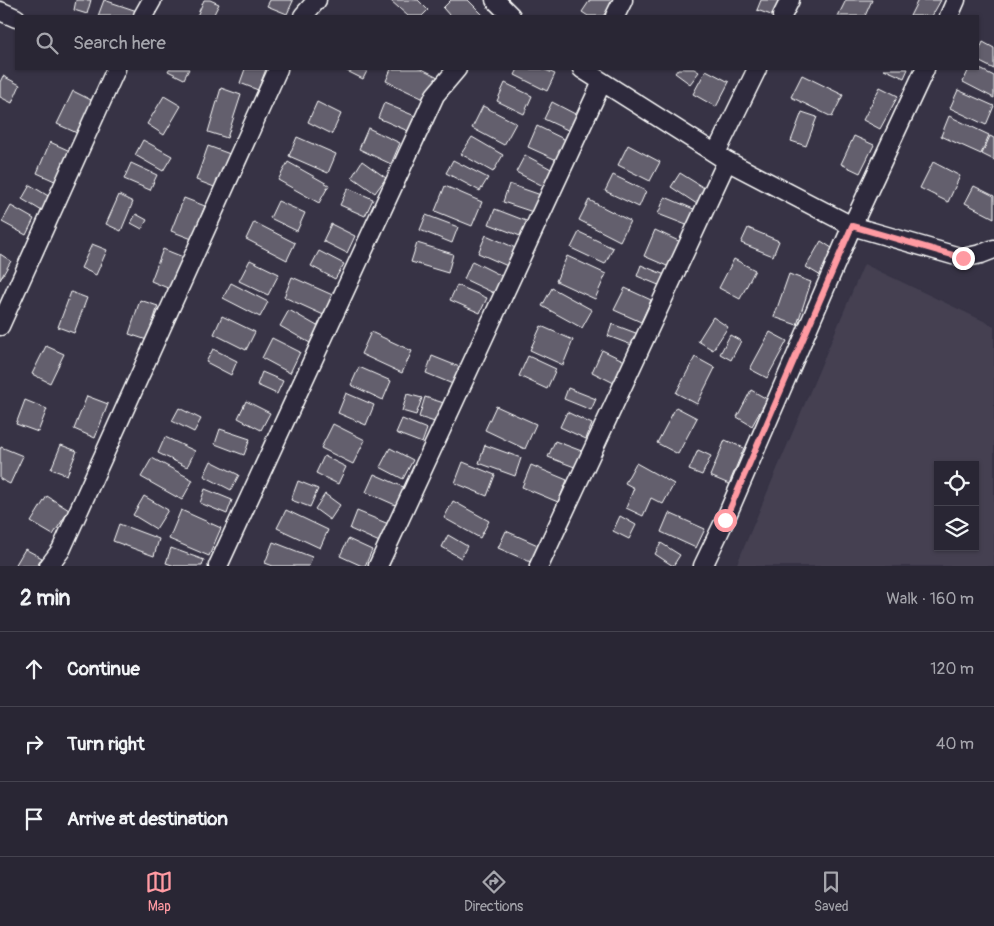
<!DOCTYPE html>
<html lang="en">
<head>
<meta charset="utf-8">
<style>
	body { margin:0; font-family:Pangolin,sans-serif; background:#353240; color:#f1f3f6 }
	.controls { position:absolute; right:15px; bottom:15px; display:grid; overflow:hidden; border-radius:0px; box-shadow:0 1px 4px #0004 }
	.controls button { width:45px; height:45px; display:grid; place-items:center; padding:0; border:0; border-bottom:1px solid #45434f; background:#292634; color:#f1f3f6; font:25px sans-serif }
	.stop { position:absolute; width:15px; height:15px; margin:-11px; border:4px solid #ff9aa2; border-radius:50%; background:#fff }
	.stop.end { background:#ff9aa2; border-color:#fff; box-shadow:0 1px 5px #0008 }
	.list { margin:0; padding:0; list-style:none }
	h2 { display:flex; justify-content:space-between; align-items:center; height:65px; margin:0; padding:0 20px; font-size:21px }
	h2 small { font-size:16px; font-weight:400; color:#a5a5ac }
	.list li { display:grid; grid-template-columns:32px 1fr auto; gap:15px; align-items:center; box-sizing:border-box; height:75px; padding:0 20px; border-top:1px solid #45434f }
	.list b { display:block; font-size:19px; white-space:nowrap }
	.list em { font-size:16px; font-style:normal; color:#a5a5ac }
	.icon { flex:none; width:28px; height:28px; fill:none; stroke:currentColor; stroke-width:2; stroke-linecap:round; stroke-linejoin:round }
	.map { position:relative; flex:none; width:994px; height:566px; overflow:hidden }
	.search { position:absolute; background:#292634; box-shadow:0 1px 4px #0004; left:15px; right:15px; top:15px; height:55px; display:flex; align-items:center; gap:12px; box-sizing:border-box; padding:0 18px; border-radius:0px; color:#a5a5ac; font-size:19px }
	.sheet { height:290px; background:#292634 }
	nav { display:flex; justify-content:space-around; align-items:center; box-sizing:border-box; height:70px; border-top:1px solid #45434f; background:#292634; font-size:14px; color:#a5a5ac }
	nav a { display:grid; justify-items:center; gap:2px }
	nav .on { color:#ff9aa2 }
	.map>svg:first-child { display:block }
</style>
</head>
<body>
<div class="map">
<svg width="994" height="566" viewBox="0 0 994 566">
	<rect width="100%" height="100%" fill="#373345"/>
	<filter id="ink" filterUnits="userSpaceOnUse"><feTurbulence type="fractalNoise" baseFrequency=".02" numOctaves="2"/><feDisplacementMap in="SourceGraphic" scale="10" xChannelSelector="R" yChannelSelector="G"/><feConvolveMatrix kernelMatrix="1 2 1 2 8 2 1 2 1" color-interpolation-filters="sRGB"/></filter>
	<g filter="url(#ink)">
		<path fill="#444051" fill-rule="evenodd" d="M864,264l130,62v240h-258zM938,465h37v82h-37z"/>
		<path fill="#635f6d" stroke="#fff" d="M76,0h15l-4,14 -13,-4z
			M104,0l33,11 -2,5h-37z
			M204,0h6l9,4 -6,12h-16z
			M270,0h21l2,1 -6,13 -20,-8z
			M390,0h28l10,10 -6,6h-14z
			M451,0h17l16,16h-34l-7,-8z
			M590,0h25l-12,16h-15l-6,-4z
			M761,0h24l-11,16 -17,-6z
			M846,0h26l-7,16h-27z
			M918,0h23l-9,16h-22z
			M983,42l11,6v21l-16,-8v-7z
			M978,68l16,8v22l-31,-16 6,-13z
			M169,69h20l-5,10 -16,-8z
			M245,69h21l-8,21 -18,-7z
			M343,69h25l-5,10z
			M391,69h31l16,8 -12,23 -40,-19z
			M518,69h25l12,5 -8,17 -32,-16z
			M678,69h16l5,3 -9,12 -15,-11z
			M884,69h24l-4,9z
			M706,70l23,12 -13,25 -23,-13z
			M802,75l41,20 -11,22 -41,-20z
			M3,76l17,9 -8,18 -12,-6v-15z
			M505,83l27,13 -8,18 -27,-13z
			M880,87l18,9 -18,33 -17,-9z
			M221,88l20,7 -14,43 -19,-6z
			M958,90l36,16 -8,19 -36,-17z
			M73,91l20,10 -16,32 -20,-9z
			M164,96l17,10 -17,29 -17,-11z
			M317,102l24,12 -9,20 -24,-12z
			M552,102l27,14 -7,16 -28,-13z
			M384,103l31,13 -7,15 -30,-13z
			M483,106l33,17 -12,22 -32,-17z
			M802,112l15,5 -11,29 -15,-5z
			M949,116l40,19 -8,19 -40,-18z
			M537,126l33,16 -9,20 -33,-15z
			M368,128l32,15 -9,21 -32,-15z
			M854,136l20,9 -14,28 -19,-9z
			M990,136l4,2v22l-12,-6z
			M297,137l39,17 -8,19 -39,-17z
			M472,137l31,18 -10,17 -32,-18z
			M143,140l29,16 -9,15 -28,-16z
			M50,142l20,9 -13,31 -20,-9z
			M628,145l32,17 -10,19 -32,-16z
			M208,146l22,8 -13,34 -21,-8z
			M525,155l28,15 -8,17 -29,-15z
			M453,160l35,18 -8,13 -34,-18z
			M362,161l24,17 -11,15 -23,-16z
			M288,162l41,23 -10,18 -41,-23z
			M933,162l27,14 -12,26 -28,-14z
			M131,163l26,12 -7,15 -26,-11z
			M680,173l29,18 -9,15 -29,-19z
			M613,175l33,16 -7,16 -34,-16z
			M509,184l32,11 -5,18 -33,-11z
			M30,185l20,12 -8,14 -20,-12z
			M445,186l37,16 -10,24 -37,-15z
			M974,186l20,10v22l-29,-15z
			M348,188l25,11 -8,17 -25,-11z
			M119,195l14,7 -12,29 -15,-7z
			M665,197l31,13 -7,16 -31,-12z
			M184,198l21,8 -13,33 -21,-8z
			M589,200l41,21 -10,20 -41,-21z
			M278,201l27,12 -8,18 -27,-13z
			M11,206l23,13 -8,16 -24,-13z
			M495,209l39,15 -6,15 -39,-15z
			M136,214l11,6 -5,9 -11,-6z
			M426,215l32,12 -6,16 -32,-13z
			M254,222l41,21 -8,17 -41,-21z
			M331,224l24,12 -8,17 -24,-12z
			M748,228l31,13 -6,15 -32,-13z
			M655,230l30,14 -11,25 -30,-13z
			M579,232l34,16 -8,16 -34,-16z
			M486,235l34,15 -8,18 -34,-15z
			M821,241l14,9 -14,26 -15,-9z
			M417,243l36,11 -5,19 -37,-11z
			M92,244l15,6 -11,25 -15,-7z
			M163,249l20,8 -13,32 -19,-8z
			M319,251l25,13 -9,15 -24,-13z
			M0,254l11,7 -11,19z
			M567,256l39,18 -11,25 -39,-18z
			M734,259l21,11 -15,29 -21,-11z
			M250,260l29,14 -11,21 -29,-14z
			M472,261l34,17 -8,17 -34,-16z
			M641,265l24,10 -4,11 -24,-10z
			M789,274l22,8 -14,43 -23,-8z
			M292,277l45,20 -9,20 -44,-20z
			M231,283l37,19 -8,15 -37,-19z
			M457,285l30,13 -7,15 -30,-13z
			M552,288l40,22 -10,18 -40,-22z
			M625,288l26,12 -10,22 -27,-12z
			M71,292l16,6 -13,35 -16,-6z
			M140,300l18,6 -11,34 -18,-6z
			M289,310l30,17 -9,16 -30,-17z
			M222,316l33,16 -9,18 -32,-16z
			M713,317l15,10 -15,23 -15,-9z
			M612,324l29,11 -4,12 -29,-11z
			M541,326l32,14 -10,25 -33,-15z
			M371,332l41,19 -10,22 -41,-19z
			M770,332l17,9 -20,37 -17,-9z
			M730,335l11,6 -10,19 -11,-6z
			M272,338l28,14 -10,21 -28,-15z
			M46,346l18,8 -14,29 -18,-9z
			M213,349l24,12 -6,14 -25,-13z
			M602,350l25,12 -11,22 -24,-12z
			M432,356l35,14 -7,17 -34,-14z
			M528,356l28,13 -9,20 -28,-13z
			M695,357l20,11 -18,36 -21,-11z
			M359,367l32,14 -8,19 -32,-15z
			M262,372l21,9 -6,13 -20,-9z
			M568,388l28,11 -5,11 -27,-11z
			M751,390l16,9 -15,27 -15,-9z
			M346,393l28,12 -8,20 -28,-12z
			M407,394l15,4 -6,17 -14,-4z
			M87,396l21,8 -13,34 -21,-9z
			M425,397l22,7 -6,20 -22,-7z
			M25,400l22,9 -9,23 -22,-8z
			M246,401l24,12 -9,17 -23,-12z
			M496,406l40,18 -11,25 -40,-19z
			M676,407l21,11 -19,36 -21,-11z
			M179,408l22,11 -7,13 -22,-11z
			M567,412l25,12 -6,15 -26,-12z
			M402,419l25,10 -5,14 -26,-10z
			M333,424l32,16 -12,24 -32,-16z
			M220,429l30,10 -6,16 -29,-11z
			M165,437l30,14 -8,16 -29,-14z
			M725,440l19,8 -15,36 -19,-8z
			M555,441l32,12 -7,16 -32,-12z
			M61,445l16,6 -10,24 -16,-6z
			M485,445l36,13 -6,18 -36,-13z
			M1,447l22,9 -13,28 -10,-5v-29z
			M390,448l23,12 -10,19 -23,-12z
			M698,450l13,6 -9,19 -13,-5z
			M324,456l22,11 -8,17 -22,-11z
			M152,458l41,22 -11,20 -41,-23z
			M211,461l28,14 -8,15 -27,-14z
			M463,462l32,13 -8,21 -32,-13z
			M636,463l38,21 -11,20 -12,-6 -8,18 -17,-8 8,-20 -9,-5z
			M531,465l36,15 -9,22 -36,-15z
			M374,474l34,15 -8,18 -34,-15z
			M298,481l20,8 -8,18 -19,-7z
			M205,489l27,11 -5,14 -27,-11z
			M325,494l15,11 -10,15 -15,-11z
			M47,496l22,14 -16,25 -22,-13z
			M144,496l24,14 -12,19 -23,-14z
			M453,501l36,20 -9,17 -36,-20z
			M181,510l40,18 -12,28 -40,-17z
			M286,510l42,20 -8,18 -43,-20z
			M357,511l34,14 -7,19 -34,-15z
			M669,513l36,16 -9,19 -35,-16z
			M620,516l16,9 -7,14 -16,-8z
			M119,524l40,15 -5,17 -41,-15z
			M506,531l34,15 -7,17 -35,-15z
			M448,535l19,11 -6,12 -19,-11z
			M348,539l24,11 -7,16h-3l-22,-10z
			M273,542l39,15 -3,9h-36l-8,-3z
			M661,543l19,12 -7,11 -18,-12z
			M171,548l33,12 -2,6h-27l-9,-3z
			M25,549l17,9 -5,8h-22z"/>
		<g fill="none" stroke-linecap="round" stroke-linejoin="round">
			<g stroke="#fff" stroke-width="21">
				<path id="street" d="M495,0l16,16
					M0,11l16,7
					M143,16l9,-16
					M303,16l14,-16
					M615,16l8,-16
					M782,16l8,-16
					M949,16l7,-16
					M582,69l145,92 125,65 111,32 18,-4 13,-5
					M716,153l41,-84
					M0,326l116,-257
					M49,566l12,-16 217,-481
					M218,566l217,-471 22,-26
					M378,566l224,-484
					M539,566l188,-405
					M703,566l22,-46 127,-294 73,-157"/>
			</g>
			<use href="#street" stroke="#2f2a3d" stroke-width="18"/>
		</g>
	</g>
	<g fill="none" stroke-linecap="round" stroke-linejoin="round" filter="url(#ink)">
		<path stroke="#ff9aa2" stroke-width="6" d="M725,520l127,-294 111,32"/>
	</g>
</svg>
<div class="controls">
<button><svg class="icon" aria-label="locate" viewBox="0 0 24 24"><circle cx="12" cy="12" r="6"/><path d="M12 2v4M12 18v4M2 12h4M18 12h4"/></svg></button>
<button><svg class="icon" aria-label="layers" viewBox="0 0 24 24"><path d="M12 4l9 5-9 5-9-5zM3 14l9 5 9-5"/></svg></button>
</div>
<div class="stop" style="left:725px;top:520px"></div>
<div class="stop end" style="left:963px;top:258px"></div>
<div class="search"><svg class="icon" aria-label="search" viewBox="0 0 24 24"><circle cx="10" cy="10" r="6"/><path d="M15 15l6 6"/></svg>Search here</div>
</div>
<section class="sheet">
<h2>2 min<small>Walk · 160 m</small></h2>
<ul class="list">
<li><svg class="icon" aria-label="ahead" viewBox="0 0 24 24"><path d="M12 20V5M6 11l6-6 6 6"/></svg><div><b>Continue</b></div><em>120 m</em></li>
<li><svg class="icon" aria-label="right" viewBox="0 0 24 24"><path d="M7 20v-9h11M14 6l5 5-5 5"/></svg><div><b>Turn right</b></div><em>40 m</em></li>
<li><svg class="icon" aria-label="arrive" viewBox="0 0 24 24"><path d="M6 21V4h12l-3 4 3 4H6"/></svg><div><b>Arrive at destination</b></div></li>
</ul>
</section>
<nav>
<a class="on"><svg class="icon" aria-label="map" viewBox="0 0 24 24"><path d="M3 6l6-2 6 2 6-2v14l-6 2-6-2-6 2zM9 4v14M15 6v14"/></svg>Map</a>
<a><svg class="icon" aria-label="directions" viewBox="0 0 24 24"><path d="M12 3l9 9-9 9-9-9zM9 14v-3h6M13 9l2 2-2 2"/></svg>Directions</a>
<a><svg class="icon" aria-label="saved" viewBox="0 0 24 24"><path d="M7 4h10v16l-5-4-5 4z"/></svg>Saved</a>
</nav>
</body>
</html>
